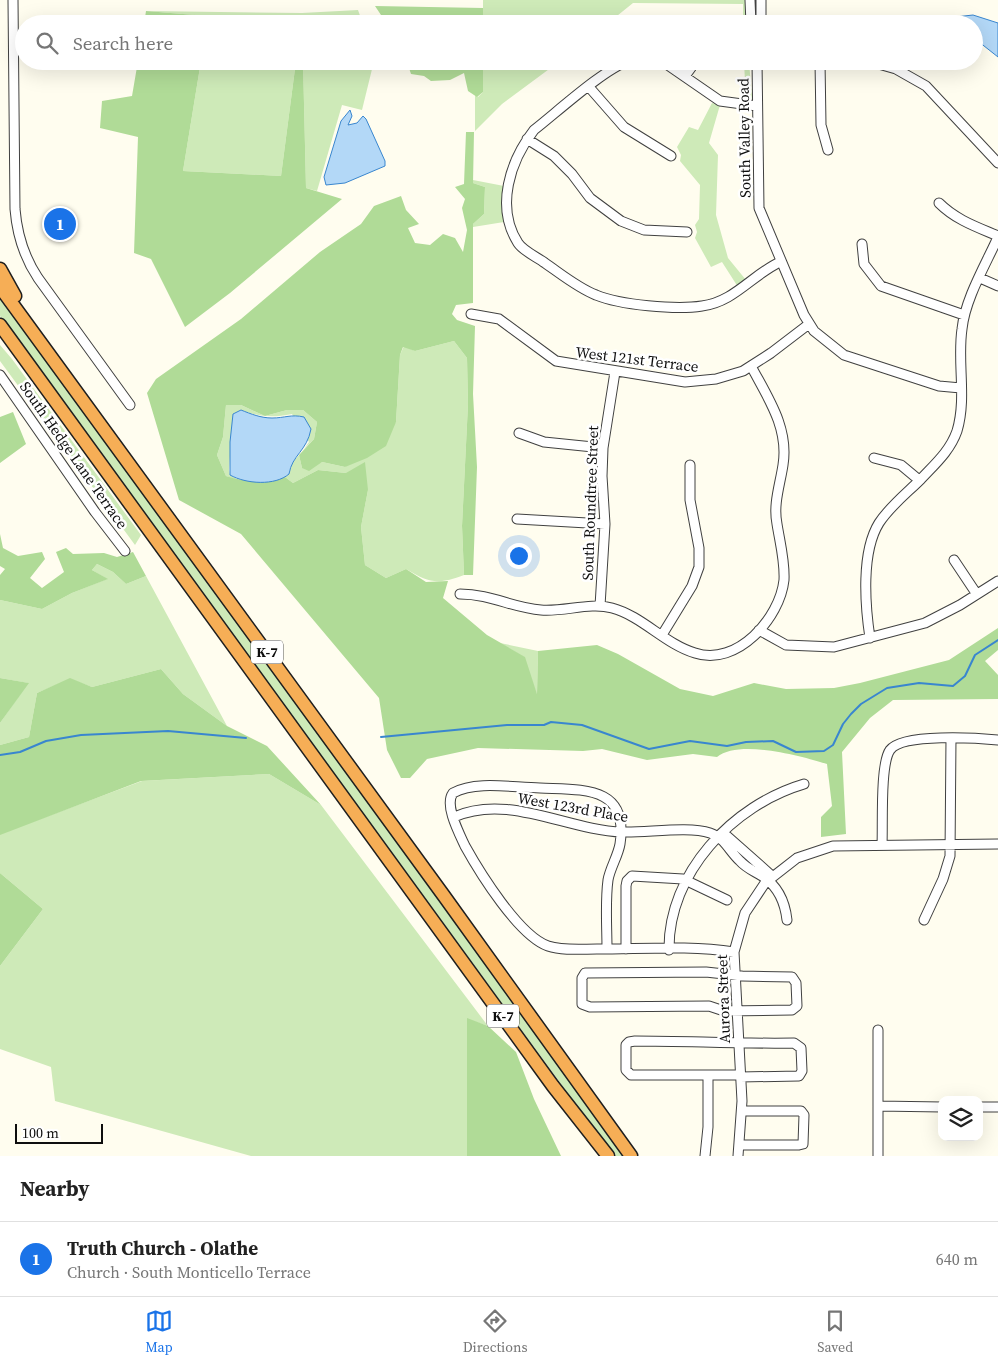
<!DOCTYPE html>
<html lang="en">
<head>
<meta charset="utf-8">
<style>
	body { margin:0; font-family:"Source Serif 4",serif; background:#f6f6f6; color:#222 }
	.controls { position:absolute; right:15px; bottom:15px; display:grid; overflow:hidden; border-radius:10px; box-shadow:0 5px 20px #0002 }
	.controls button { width:45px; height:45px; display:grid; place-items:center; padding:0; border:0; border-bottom:1px solid #e0e0e0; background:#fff; color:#222; font:25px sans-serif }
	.scale { position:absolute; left:15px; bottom:12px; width:88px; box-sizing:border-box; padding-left:5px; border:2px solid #0e0e0e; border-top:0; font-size:14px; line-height:18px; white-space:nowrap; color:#0e0e0e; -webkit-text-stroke:4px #fff; paint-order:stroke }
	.you { position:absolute; left:518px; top:555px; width:18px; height:18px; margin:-12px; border:4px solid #fff; border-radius:50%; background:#1a73e8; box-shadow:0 0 0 8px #1a73e833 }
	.badge { display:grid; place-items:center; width:32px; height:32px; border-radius:50%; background:#1a73e8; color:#fff; font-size:16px; font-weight:700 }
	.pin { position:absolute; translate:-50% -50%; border:2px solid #fff; box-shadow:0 1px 5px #0006 }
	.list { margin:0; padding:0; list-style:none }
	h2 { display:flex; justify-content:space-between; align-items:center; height:65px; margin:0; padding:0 20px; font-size:21px }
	h2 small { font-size:16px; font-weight:400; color:#767676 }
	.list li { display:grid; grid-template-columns:32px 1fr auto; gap:15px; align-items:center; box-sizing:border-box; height:75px; padding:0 20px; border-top:1px solid #e0e0e0 }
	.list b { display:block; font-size:19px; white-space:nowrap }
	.list p { margin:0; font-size:16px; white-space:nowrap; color:#767676 }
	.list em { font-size:16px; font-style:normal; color:#767676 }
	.icon { flex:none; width:28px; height:28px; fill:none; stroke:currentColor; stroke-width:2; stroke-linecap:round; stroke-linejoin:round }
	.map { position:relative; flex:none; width:998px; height:1156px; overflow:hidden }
	.search { position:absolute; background:#fff; box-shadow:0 5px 20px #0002; left:15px; right:15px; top:15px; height:55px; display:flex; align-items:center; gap:12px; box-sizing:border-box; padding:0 18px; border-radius:28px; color:#767676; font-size:19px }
	.sheet { height:140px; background:#fff }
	nav { display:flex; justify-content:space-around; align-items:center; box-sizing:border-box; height:70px; border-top:1px solid #e0e0e0; background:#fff; font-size:14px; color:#767676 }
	nav a { display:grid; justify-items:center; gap:2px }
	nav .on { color:#1a73e8 }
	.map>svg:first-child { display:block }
</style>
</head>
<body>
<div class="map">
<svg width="998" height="1156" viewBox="0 0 998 1156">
	<rect width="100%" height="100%" fill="#fffdef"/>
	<path fill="#ceeab8" d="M483,0h263l2,24h-5v-20l-110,-1 -26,21h-124z
		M358,10l5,14h-61v-6l-1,6h-94v-8l-61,-5 156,2z
		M201,61h95l-15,115 -98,-5z
		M303,61h71l-12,49 -20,-5 -25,86 -11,-3z
		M483,61h77l-58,43 -27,27v-36l3,2 5,-5z
		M744,61h5l3,38 -6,4z
		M712,103l8,2 -11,38 9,12 -2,60 12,43 18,22 -8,7 -16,-25 -11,5 -16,-29 2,-6 -2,-7 4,-6 1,-34 -20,-24 1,-6 -4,-8 12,-20 9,3z
		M473,180l31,6v36l-31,5v-3l11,-10 1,-27 -12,-4z
		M0,297l626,859h-12l-26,-35 -588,-805z
		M454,341l13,17 1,46 -6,122 2,49c-26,10 -35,8 -58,-6l-20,9 -21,-13 -4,-38 7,-37 -22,-17 -28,-3 -25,13 -8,-6 4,-3 2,-10 8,-9 3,13 20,-6 23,5 51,-45 4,-67 4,-9 11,5z
		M0,345l12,14 129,176 -6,10 -135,-184z
		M226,405h15l24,11 22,-6h16l14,12 -3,17 -10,10 5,-7 -17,-28c-20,4 -32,3 -51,-4l-8,4 -4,56 1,5 10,6 -14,-5 -9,-21 6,-18z
		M97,564l16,8 13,12 20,-8 81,150 -44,-32 -22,-25 -69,18 -22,-8 -33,14 -8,44 -29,8v-22l28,-40 -28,-5v-78l42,9 30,-16 35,-14 -15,-9z
		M500,643l38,8 -1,44 -13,-38z
		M269,774l52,31 167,221 -21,-7v137h-216l-196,-55 -4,-34 -51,-18v-83l43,-57 -43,-36v-39l142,-53z"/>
	<path fill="#b0db97" d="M375,6l108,2v16h-78l-2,-2 -16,2z
		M146,11l62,5 -1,8h-63z
		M138,61h63l-18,110 98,5 15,-115h7l3,127 36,11 -112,94 -45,34 -34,-68 -17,-6 4,-116 -38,-9 2,-27 30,-5z
		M417,61h66v31l-6,5 -9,-6 -4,-18 -14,7 -19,1 -7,-5 -13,-2 -3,-9z
		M466,132h8l-1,51 12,4 -1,27 -11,10v79l-17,2 -4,9 5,6 18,6 -2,68 4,73 -4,108h-9l-2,-49 6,-122 -1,-46 -13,-17 -39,10 -12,-4 -3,8 -4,67 -10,24 -19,12 -22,9 -23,-5 -13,9 -7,-3 -3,-13 15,-16 3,-17 -14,-12h-16l-22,6 -24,-11h-15l-3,32 -6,18 9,21c21,7 38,6 59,1l8,6 25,-13 28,3 19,-11 3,28 -7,37 4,38 21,13 20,-9 20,13 22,-1 -5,17 44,37 38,22 12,37 1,-43 59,-6 21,9 62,35 33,7 41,-13 32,6 48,-1 26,-5 89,-23 49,-32v22l-13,11 13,14v24l-105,1 -23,18 -28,34 4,82 -25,3v-20l11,-11 -5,-42c-26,-8 -88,-25 -110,-7l-24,-3 -46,6 -45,-11 -19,2 -105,-3 -51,11 -17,19h-9l-14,-28 -8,-52 -138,-164 -62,-34 -32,-107 9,-14 85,-60 79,-67 41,-28 13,-18 27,-10 5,14 13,14 -11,4 7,15 15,2 13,-11 12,4 8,14 4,-22 -5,-22 3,-9 -10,-12 9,-3z
		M13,412l13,32 -26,19v-46z
		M0,534l3,14 15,8 24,-4 3,7 -15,19 12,10 22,-16 -8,-20 10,-4 7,6 31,-1 13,4 16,-5 13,24 -20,8 -13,-12 -16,-8 -5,6 16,9 -36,14 -30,16 -42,-9v-25l5,-6 -5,-3z
		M161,669l22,25 44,32 40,20 54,59 -52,-31 -128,7 -141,54v-90l29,-8 8,-44 33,-15 22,9z
		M0,678l29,5 -29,40z
		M0,873l43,36 -43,57z
		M467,1018l21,8 28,26 18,47 27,57h-94z"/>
	<path fill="#b3d8f7" stroke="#3986cf" d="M973,15l25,8v34l-24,-19v-14l-21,-2 2,-5z
		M350,110l2,6 -4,9 9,-2 6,-7 3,3 19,42v5l-40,17 -19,2 -2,-8 17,-56z
		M241,410c10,4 20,8 31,8 13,0 19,-4 32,-1l7,12c-4,22 -19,26 -22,45 -14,12 -43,10 -59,1v-33l3,-28z"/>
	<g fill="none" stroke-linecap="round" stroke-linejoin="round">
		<path stroke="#3986cf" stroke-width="2" d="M381,737l126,-12h37l7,-3 31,3 67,24 41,-8 37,5 19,-4 27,-1 23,11 28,-1 9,-6 10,-21 8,-10 10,-10 26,-16 32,-5 34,3 12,-10 10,-21 23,-15
			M0,755l20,-3 26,-11 35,-6 87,-4 78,7"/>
		<g stroke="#414141" stroke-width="11">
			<path id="minor" d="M13,0l2,209c2,25 9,48 23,69l92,127
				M750,0l1,24
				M761,0v24
				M629,61c-24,7 -73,52 -95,69 -24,31 -39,77 -16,113 5,8 19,14 27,20 16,11 33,25 51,32 24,10 80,15 106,11 32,-4 50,-31 78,-44
				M662,61l58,40 37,5
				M757,61l2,147 45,107 10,16 30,24 95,31 22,2
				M820,61l1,64 7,25
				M868,61l28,8 30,17 72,77
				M685,76l11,-15
				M589,87l35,40 47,29
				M527,139l27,17 18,18 18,24 31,23 23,9 43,2
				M939,203c17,17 38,24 59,33
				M862,244l2,20 17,22 83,29
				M980,278l18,8
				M471,314l28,5 57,42 129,21 31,-3 27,-8 28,-18 38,-29
				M0,375l95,137 30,39
				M519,433l25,9 59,6
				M874,458l27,7 18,15
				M517,519l88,5
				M954,560l22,33
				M460,594c31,0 53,14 81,16 23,2 49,-8 71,-2 30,8 53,36 83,45 42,14 85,-35 89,-73 1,-19 -4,-37 -7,-56 -4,-20 3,-39 6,-59 6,-37 -15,-67 -32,-99
				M600,606l5,-82 -3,-48 1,-28 12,-76
				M759,630l27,15 48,2 91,-24 35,-18 38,-24
				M662,635l30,-49 7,-19v-19l-9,-48v-35
				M870,638c-5,-33 -9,-86 9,-115 11,-17 28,-30 42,-44 14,-15 29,-28 36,-48 10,-33 0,-69 5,-102 3,-30 24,-65 36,-92
				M454,817c54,-24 113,13 168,15 24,1 67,-6 88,1 15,5 19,18 30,28 6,7 14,10 22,15 16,10 23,26 25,44
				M717,837l10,-1 45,40
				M882,845c1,-20 -2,-81 8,-95 12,-17 88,-12 108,-10
				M924,920l19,-41 7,-23 1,-118
				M607,949c0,-22 -2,-47 1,-69 2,-12 10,-24 12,-36 9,-59 -38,-54 -80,-56 -26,0 -63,-8 -87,5 -9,12 6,40 12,53 15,27 54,90 83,100 15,5 34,3 49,3 45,0 93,-4 137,3
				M626,949v-63l1,-5 5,-5 51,3 44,21
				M669,950c-1,-77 64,-145 135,-166
				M706,972l36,4 50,1 4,6 1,23 -5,4 -68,1 -15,-5 -119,1 -8,-3v-26l3,-5z
				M740,1075h-109l-5,-5v-25l3,-3 6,-1c53,0 106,3 159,2l7,5 1,23 -3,5 -59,1
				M878,1106l64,1
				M979,1107h19
				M740,1145h59l4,-1 1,-29 -3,-4h-59
				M705,1156l3,-29v-52
				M738,1156l4,-55 -8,-149 11,-39 20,-30 32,-25 36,-12 165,-2
				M878,1156v-126"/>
		</g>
		<g stroke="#1f1f1f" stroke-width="15">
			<path id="highway" d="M0,269l15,27
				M0,287l444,609 187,260
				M0,325l553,761 55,70"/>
		</g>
		<use href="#minor" stroke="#fff" stroke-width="9"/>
		<use href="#highway" stroke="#f6ae56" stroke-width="12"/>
	</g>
	<g text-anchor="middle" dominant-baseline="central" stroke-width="5" stroke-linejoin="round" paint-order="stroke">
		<g fill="#fff" stroke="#565656" stroke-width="1">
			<rect x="251" y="640.5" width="32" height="23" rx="4"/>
			<rect x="487" y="1004.5" width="32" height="23" rx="4"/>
		</g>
		<g font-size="14" font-weight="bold" fill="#0e0e0e">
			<text x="267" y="652">K-7</text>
			<text x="503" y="1016">K-7</text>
		</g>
		<g font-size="15" fill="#0e0e0e" stroke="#fff">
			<text transform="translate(744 138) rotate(-91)">South Valley Road</text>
			<text transform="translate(637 359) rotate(7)">West 121st Terrace</text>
			<text transform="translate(74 455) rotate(55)">South Hedge Lane Terrace</text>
			<text transform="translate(590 503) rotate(-88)">South Roundtree Street</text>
			<text transform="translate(573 807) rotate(10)">West 123rd Place</text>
			<text transform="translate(723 999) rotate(-92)">Aurora Street</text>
		</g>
	</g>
</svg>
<div class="controls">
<button><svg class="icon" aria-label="layers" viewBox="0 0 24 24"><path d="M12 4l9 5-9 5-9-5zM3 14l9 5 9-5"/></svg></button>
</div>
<div class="scale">100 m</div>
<div class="you"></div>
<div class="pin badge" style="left:60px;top:224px">1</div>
<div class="search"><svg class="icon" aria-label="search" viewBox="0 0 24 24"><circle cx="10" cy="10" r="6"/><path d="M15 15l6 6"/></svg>Search here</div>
</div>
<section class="sheet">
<h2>Nearby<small></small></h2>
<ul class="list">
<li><span class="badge">1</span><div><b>Truth Church - Olathe</b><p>Church · South Monticello Terrace</p></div><em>640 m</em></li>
</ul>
</section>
<nav>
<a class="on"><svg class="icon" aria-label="map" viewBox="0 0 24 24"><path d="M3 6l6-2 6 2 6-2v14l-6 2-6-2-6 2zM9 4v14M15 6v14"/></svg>Map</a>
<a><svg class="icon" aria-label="directions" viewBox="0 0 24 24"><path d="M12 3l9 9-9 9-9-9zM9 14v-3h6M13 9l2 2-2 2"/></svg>Directions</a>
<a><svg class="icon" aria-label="saved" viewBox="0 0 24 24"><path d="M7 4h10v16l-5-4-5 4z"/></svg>Saved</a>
</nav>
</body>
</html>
